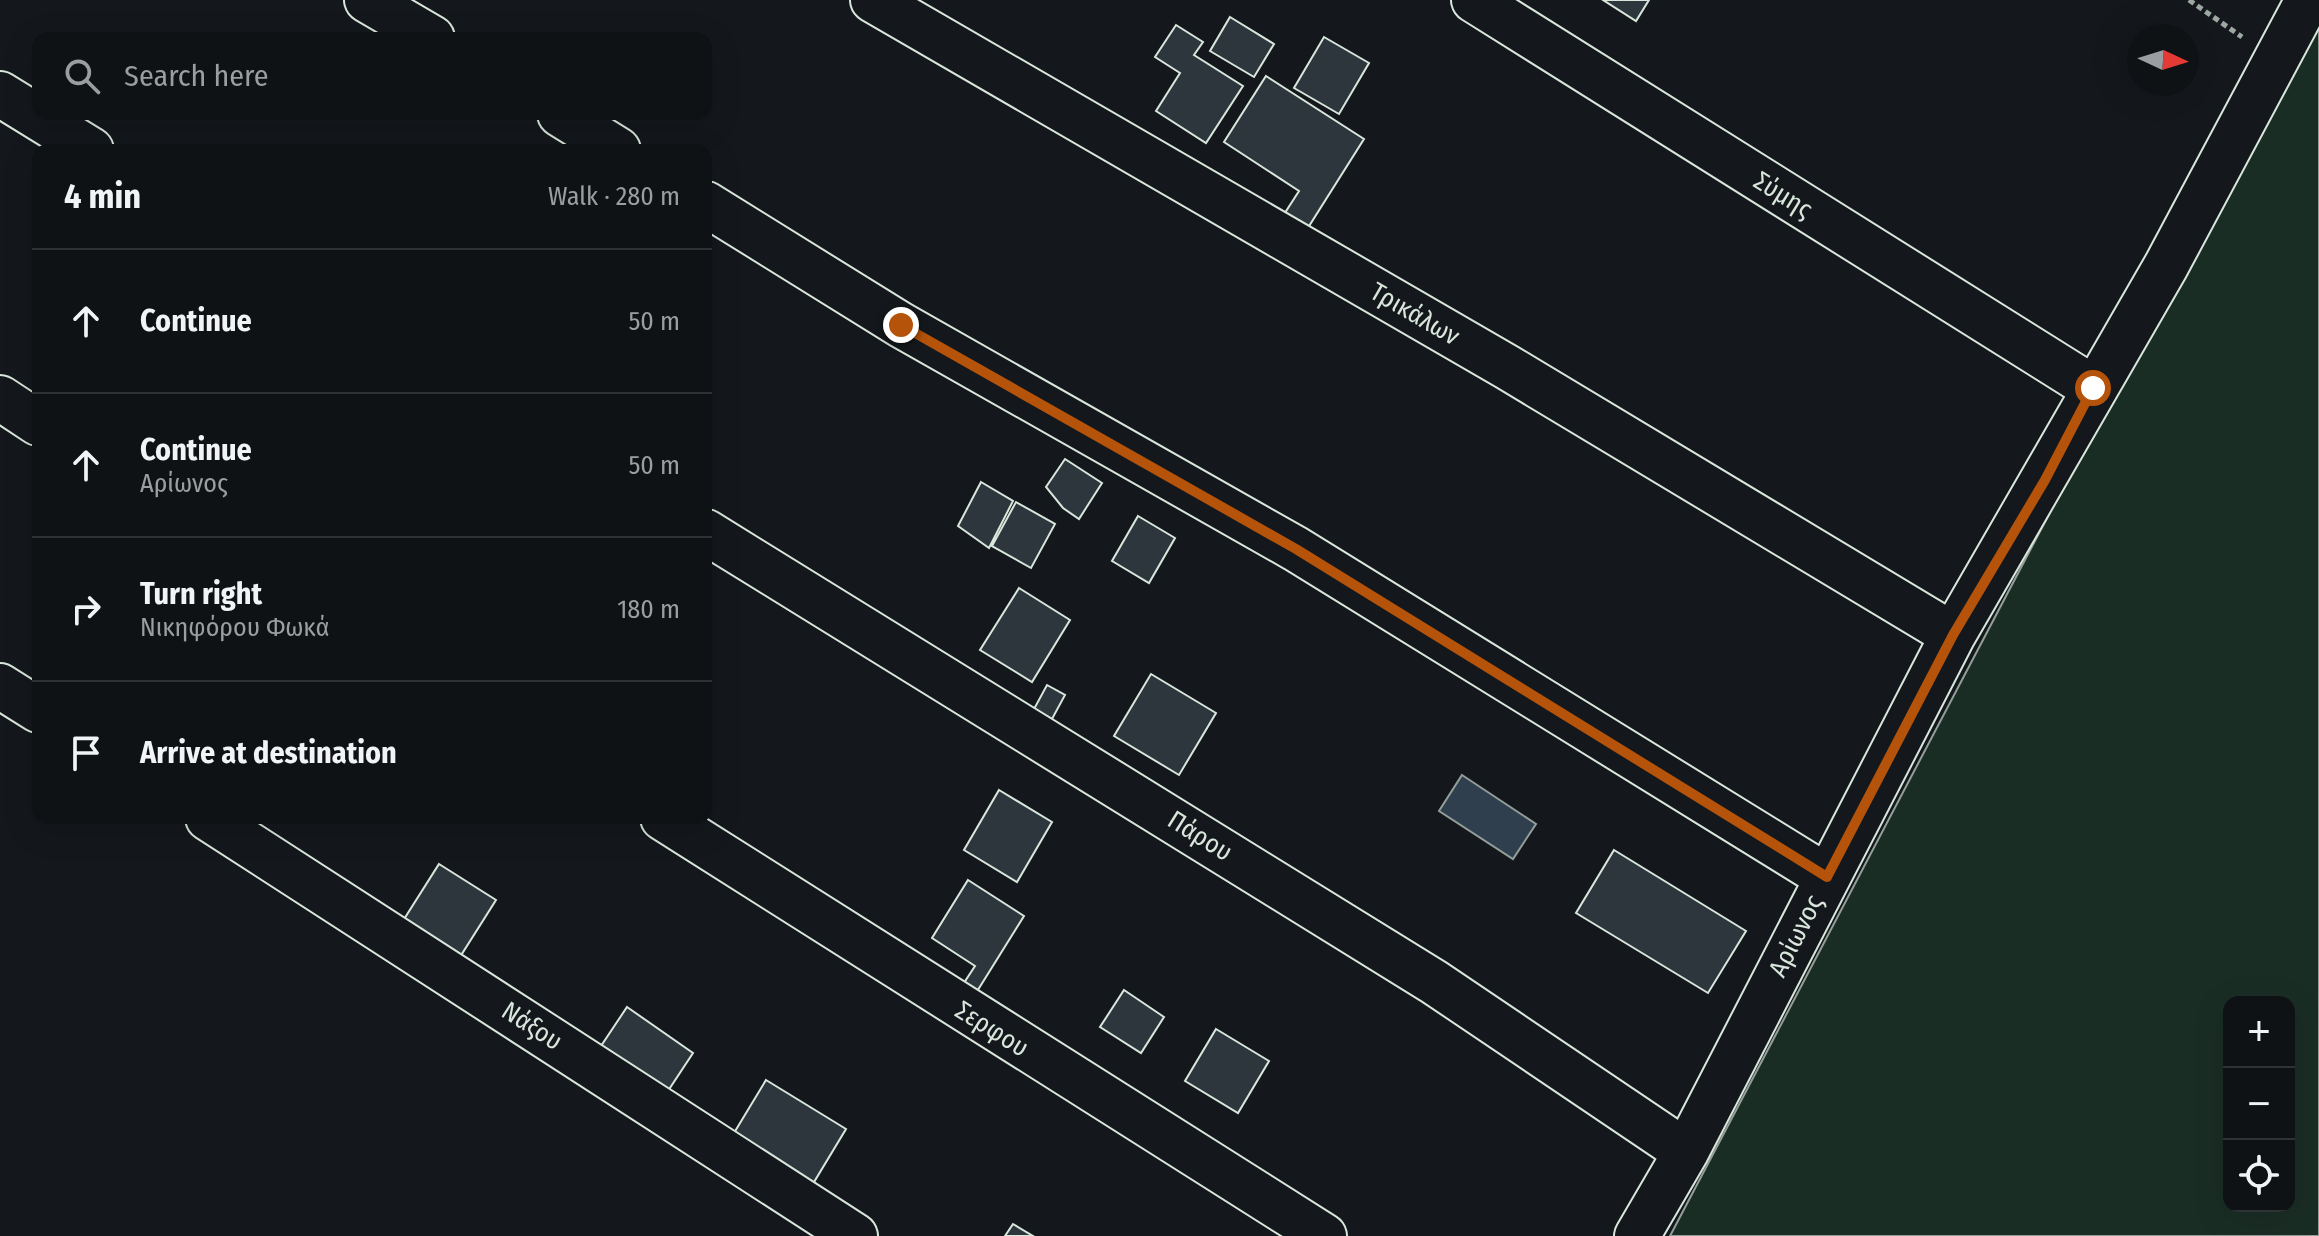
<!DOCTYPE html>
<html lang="en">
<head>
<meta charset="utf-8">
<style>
	body { margin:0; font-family:"Fira Sans Condensed",sans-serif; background:#1d2022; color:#f1f3f6 }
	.controls { position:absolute; right:24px; bottom:24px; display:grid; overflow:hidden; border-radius:16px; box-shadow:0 8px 32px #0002 }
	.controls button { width:72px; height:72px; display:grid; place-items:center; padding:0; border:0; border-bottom:2px solid #2f3234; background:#0f1215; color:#f1f3f6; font:40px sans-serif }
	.compass { position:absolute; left:2127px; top:24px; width:72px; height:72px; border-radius:50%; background:#0f1215; box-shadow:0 8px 32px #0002; rotate:94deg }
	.stop { position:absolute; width:24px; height:24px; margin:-18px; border:6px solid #b45309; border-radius:50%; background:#fff }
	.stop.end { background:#b45309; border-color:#fff; box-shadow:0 2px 8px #0008 }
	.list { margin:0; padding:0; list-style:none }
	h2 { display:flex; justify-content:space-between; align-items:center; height:104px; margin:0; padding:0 32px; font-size:34px }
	h2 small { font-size:26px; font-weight:400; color:#9b9ea0 }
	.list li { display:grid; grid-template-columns:52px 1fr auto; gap:24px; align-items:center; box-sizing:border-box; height:144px; padding:0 32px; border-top:2px solid #2f3234 }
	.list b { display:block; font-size:30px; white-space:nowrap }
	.list p { margin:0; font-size:26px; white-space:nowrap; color:#9b9ea0 }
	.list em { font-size:26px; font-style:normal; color:#9b9ea0 }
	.icon { flex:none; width:44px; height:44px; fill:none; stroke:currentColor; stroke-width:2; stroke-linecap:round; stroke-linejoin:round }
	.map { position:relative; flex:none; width:2319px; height:1236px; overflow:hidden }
	.search { position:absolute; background:#0f1215; box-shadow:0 8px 32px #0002; left:32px; top:32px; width:680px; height:88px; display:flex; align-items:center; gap:20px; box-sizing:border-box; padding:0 28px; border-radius:16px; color:#9b9ea0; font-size:30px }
	.panel { position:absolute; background:#0f1215; box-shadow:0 8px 32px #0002; left:32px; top:144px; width:680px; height:680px; border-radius:16px }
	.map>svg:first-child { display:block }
</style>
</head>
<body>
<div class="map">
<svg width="2319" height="1236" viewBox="0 0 2319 1236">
	<rect width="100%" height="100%" fill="#14181c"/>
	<path fill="#1a2d24" stroke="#939e99" stroke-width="2" fill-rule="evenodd" d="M2319,0v1236h-649zM2229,1002h60v204h-60z"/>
	<path fill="#2f3f4d" stroke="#939e99" stroke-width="2" d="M1462,775l74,49 -23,35 -74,-48z"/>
	<path fill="#2c363c" stroke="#d8e6dc" stroke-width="2" d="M1603,0h46l-13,21z
		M1230,17l44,27 -20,33 -44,-26z
		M1176,25l27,17 -9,13 49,31 -37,57 -50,-32 24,-38 -25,-16z
		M1324,37l45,26 -30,51 -45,-26z
		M1266,76l98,63 -60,95 -23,-15 18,-28 -75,-49z
		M1065,459l37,24 -23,36 -16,-11 -17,-21z
		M981,482l32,19 -24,47 -31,-22z
		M1016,502l39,22 -24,44 -39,-22z
		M1138,516l37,22 -26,45 -37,-22z
		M1019,588l51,32 -38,62 -52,-32z
		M1151,674l65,39 -37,62 -65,-39z
		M1047,685l18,10 -13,24 -18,-10z
		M999,790l53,32 -35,60 -53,-32z
		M1614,850l132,81 -38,62 -132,-80z
		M439,864l57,36 -38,60 -57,-36z
		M968,880l56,36 -53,85 -13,-9 17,-26 -43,-28z
		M1124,990l40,27 -23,36 -41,-26z
		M627,1007l66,46 -35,53 -67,-45z
		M1216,1029l53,32 -31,52 -53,-32z
		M766,1080l80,49 -35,58 -80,-49z
		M1013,1224l20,12h-28z"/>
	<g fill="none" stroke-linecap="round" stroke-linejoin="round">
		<g stroke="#d8e6dc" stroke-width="48">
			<path id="minor" d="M367,0l65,38
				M873,0l634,367 446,268
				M1474,0l619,388
				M0,94l91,56
				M560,114l58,36
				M706,204l195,121 395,224 531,328
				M0,398l38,25
				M706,532l728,450 252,170
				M0,686l38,24
				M208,818l647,418
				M663,818l661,418
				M1637,1236l49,-84 267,-517 213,-369 142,-266"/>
		</g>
		<path stroke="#9da8a2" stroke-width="5" stroke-dasharray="6 4" stroke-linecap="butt" d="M2189,0l53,37"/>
		<use href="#minor" stroke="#14181c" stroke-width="44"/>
	</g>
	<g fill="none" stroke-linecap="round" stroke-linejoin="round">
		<path stroke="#b45309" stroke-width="10" d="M901,325l395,224 531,328 126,-242 92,-155 48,-92"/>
	</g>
	<g text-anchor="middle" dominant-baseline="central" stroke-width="6" stroke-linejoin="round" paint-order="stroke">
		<g font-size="26" fill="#d8e6dc" stroke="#14181c">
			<text transform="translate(1783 195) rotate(32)">Σύμης</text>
			<text transform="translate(1415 314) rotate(30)">Τρικάλων</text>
			<text transform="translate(1200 836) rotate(32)">Πάρου</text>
			<text transform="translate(1796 936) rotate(-63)">Αρίωνος</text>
			<text transform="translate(532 1026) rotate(33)">Νάξου</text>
			<text transform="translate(992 1029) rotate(32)">Σερφου</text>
		</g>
	</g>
</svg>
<div class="controls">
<button>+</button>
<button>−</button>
<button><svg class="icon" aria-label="locate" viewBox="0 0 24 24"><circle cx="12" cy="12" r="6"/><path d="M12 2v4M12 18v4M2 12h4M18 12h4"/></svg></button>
</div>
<svg class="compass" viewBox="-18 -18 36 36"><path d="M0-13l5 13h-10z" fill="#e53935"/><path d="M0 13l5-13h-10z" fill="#9b9ea0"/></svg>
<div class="stop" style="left:2093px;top:388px"></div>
<div class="stop end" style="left:901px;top:325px"></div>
<div class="search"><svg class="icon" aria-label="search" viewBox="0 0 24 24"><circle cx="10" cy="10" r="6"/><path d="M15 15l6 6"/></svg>Search here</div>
<section class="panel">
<h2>4 min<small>Walk · 280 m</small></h2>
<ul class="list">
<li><svg class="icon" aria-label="ahead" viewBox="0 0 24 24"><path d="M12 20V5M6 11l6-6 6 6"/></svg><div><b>Continue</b></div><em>50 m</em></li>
<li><svg class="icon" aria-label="ahead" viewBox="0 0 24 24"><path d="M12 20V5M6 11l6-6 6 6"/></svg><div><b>Continue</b><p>Αρίωνος</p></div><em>50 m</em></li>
<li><svg class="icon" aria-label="right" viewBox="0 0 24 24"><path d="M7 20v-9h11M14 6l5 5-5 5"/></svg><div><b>Turn right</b><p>Νικηφόρου Φωκά</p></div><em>180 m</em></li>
<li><svg class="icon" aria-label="arrive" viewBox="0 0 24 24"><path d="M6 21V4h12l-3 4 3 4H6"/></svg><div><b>Arrive at destination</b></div></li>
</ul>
</section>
</div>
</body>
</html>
